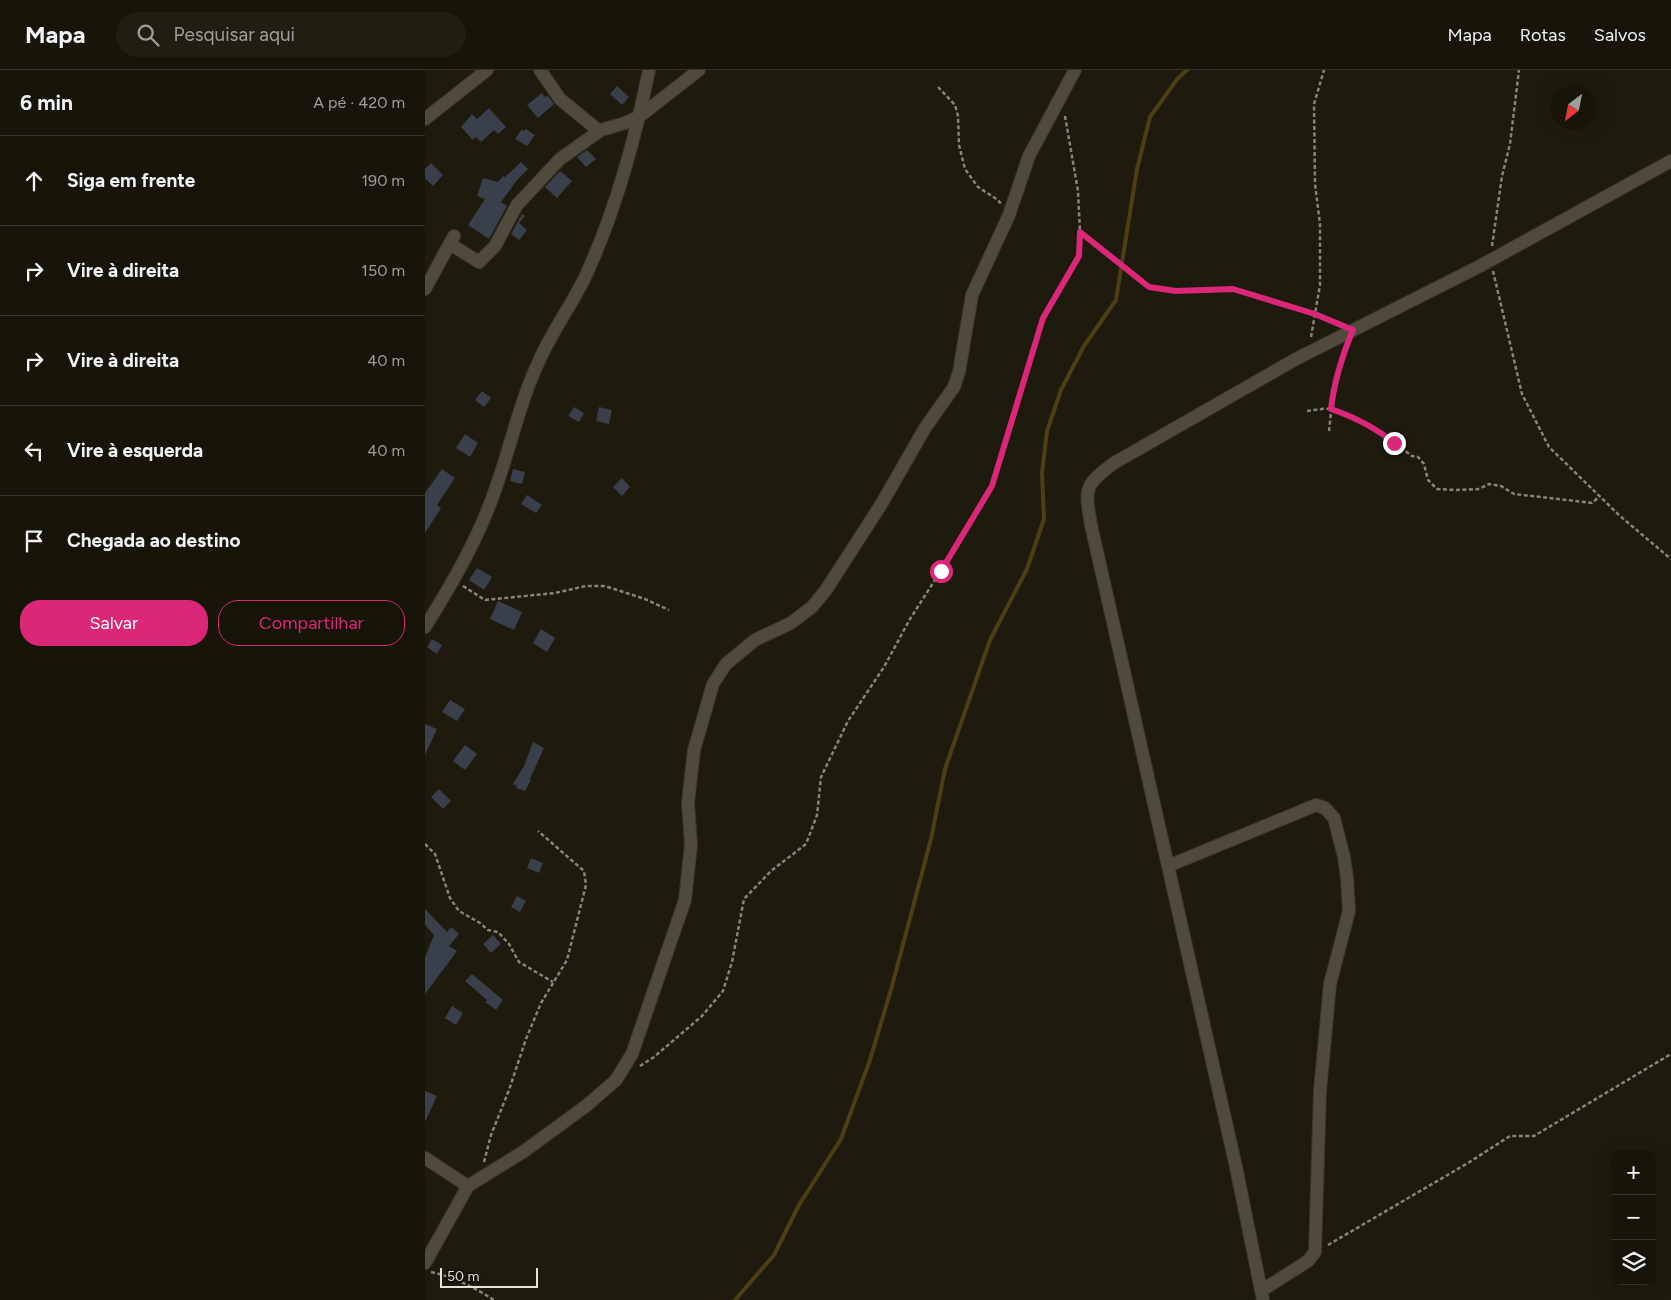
<!DOCTYPE html>
<html lang="pt">
<head>
<meta charset="utf-8">
<style>
	body { margin:0; font-family:Figtree,sans-serif; background:#201d13; color:#f1f3f6 }
	.controls { position:absolute; right:15px; bottom:15px; display:grid; overflow:hidden; border-radius:10px; box-shadow:0 5px 20px #0002 }
	.controls button { width:45px; height:45px; display:grid; place-items:center; padding:0; border:0; border-bottom:1px solid #36332b; background:#17140a; color:#f1f3f6; font:25px sans-serif }
	.compass { position:absolute; left:1126px; top:15px; width:45px; height:45px; border-radius:50%; background:#17140a; box-shadow:0 5px 20px #0002; rotate:212deg }
	.scale { position:absolute; left:15px; bottom:12px; width:98px; box-sizing:border-box; padding-left:5px; border:2px solid #e7e3db; border-top:0; font-size:14px; line-height:18px; white-space:nowrap; color:#e7e3db; -webkit-text-stroke:4px #161106; paint-order:stroke }
	.stop { position:absolute; width:15px; height:15px; margin:-11px; border:4px solid #db2777; border-radius:50%; background:#fff }
	.stop.end { background:#db2777; border-color:#fff; box-shadow:0 1px 5px #0008 }
	.list { margin:0; padding:0; list-style:none }
	h2 { display:flex; justify-content:space-between; align-items:center; height:65px; margin:0; padding:0 20px; font-size:21px }
	h2 small { font-size:16px; font-weight:400; color:#9e9e9c }
	.list li { display:grid; grid-template-columns:32px 1fr auto; gap:15px; align-items:center; box-sizing:border-box; height:90px; padding:0 20px; border-top:1px solid #36332b }
	.list b { display:block; font-size:19px; white-space:nowrap }
	.list em { font-size:16px; font-style:normal; color:#9e9e9c }
	.actions { display:flex; gap:10px; padding:15px 20px }
	.actions a { flex:1; padding:11px 0; border:1px solid #db2777; border-radius:20px; text-align:center; font-size:18px; color:#db2777 }
	.actions .main { background:#db2777; color:#fff }
	.icon { flex:none; width:28px; height:28px; fill:none; stroke:currentColor; stroke-width:2; stroke-linecap:round; stroke-linejoin:round }
	.map { position:relative; flex:none; width:1246px; height:1230px; overflow:hidden }
	header { display:flex; align-items:center; gap:30px; box-sizing:border-box; height:70px; padding:0 25px; background:#17140a; border-bottom:1px solid #36332b }
	header strong { font-size:24px }
	nav { display:flex; gap:28px; margin-inline-start:auto; font-size:18px }
	.search { width:350px; height:45px; background:#201d13; display:flex; align-items:center; gap:12px; box-sizing:border-box; padding:0 18px; border-radius:28px; color:#9e9e9c; font-size:19px }
	main { display:flex }
	aside { flex:1; background:#17140a }
	.map>svg:first-child { display:block }
</style>
</head>
<body>
<header>
<strong>Mapa</strong>
<div class="search"><svg class="icon" aria-label="search" viewBox="0 0 24 24"><circle cx="10" cy="10" r="6"/><path d="M15 15l6 6"/></svg>Pesquisar aqui</div>
<nav><a>Mapa</a><a>Rotas</a><a>Salvos</a></nav>
</header>
<main>
<aside>
<h2>6 min<small>A pé · 420 m</small></h2>
<ul class="list">
<li><svg class="icon" aria-label="ahead" viewBox="0 0 24 24"><path d="M12 20V5M6 11l6-6 6 6"/></svg><div><b>Siga em frente</b></div><em>190 m</em></li>
<li><svg class="icon" aria-label="right" viewBox="0 0 24 24"><path d="M7 20v-9h11M14 6l5 5-5 5"/></svg><div><b>Vire à direita</b></div><em>150 m</em></li>
<li><svg class="icon" aria-label="right" viewBox="0 0 24 24"><path d="M7 20v-9h11M14 6l5 5-5 5"/></svg><div><b>Vire à direita</b></div><em>40 m</em></li>
<li><svg class="icon" aria-label="left" viewBox="0 0 24 24"><path d="M17 20v-9H6M10 6l-5 5 5 5"/></svg><div><b>Vire à esquerda</b></div><em>40 m</em></li>
<li><svg class="icon" aria-label="arrive" viewBox="0 0 24 24"><path d="M6 21V4h12l-3 4 3 4H6"/></svg><div><b>Chegada ao destino</b></div></li>
</ul>
<div class="actions"><a class="main">Salvar</a><a>Compartilhar</a></div>
</aside>
<div class="map">
<svg width="1246" height="1230" viewBox="0 0 1246 1230">
	<rect width="100%" height="100%" fill="#1f1a0e"/>
	<g fill="none" stroke-linecap="round" stroke-linejoin="round">
		<path stroke="#4e3e16" stroke-width="4" d="M310,1230l39,-45 25,-50 42,-66 29,-79 22,-74 39,-147 14,-70 45,-129 37,-71 17,-50 -2,-46 5,-42 14,-41 23,-44 32,-46 21,-131 13,-52 28,-39 9,-8"/>
	</g>
	<path fill="#393f4b" d="M192,16l12,11 -7,8 -12,-11z
		M117,23l3,4 3,-1 6,8 -16,14 -11,-13z
		M64,38l17,19 -8,7 -4,-4 -13,12 -5,-5 -3,3 -12,-13 11,-13 5,5z
		M97,59l2,2 2,-2 9,6 -8,11 -12,-7z
		M162,80l9,9 -10,8 -9,-10z
		M96,92l7,7 -11,11 -16,22 6,4 -18,33 -21,-14 17,-26 -8,-3 6,-18 15,4 5,-6 2,1z
		M6,93l12,12 -10,11 -8,-8v-9z
		M135,101l12,10 -15,17 -12,-11z
		M97,144l3,2 -6,7 8,7 -8,10 -8,-6z
		M57,321l9,7 -7,9 -9,-7z
		M149,337l10,6 -5,9 -11,-6z
		M174,337l13,3 -3,14 -13,-3z
		M40,364l13,9 -8,14 -14,-9z
		M17,399l13,9 -18,27 4,3 -16,25v-40z
		M88,399l12,3 -3,12 -12,-3z
		M197,408l8,9 -8,9 -9,-9z
		M102,425l15,10 -6,8 -15,-9z
		M52,498l15,9 -8,13 -15,-10z
		M73,531l24,11 -8,18 -24,-11z
		M116,559l14,9 -8,14 -14,-9z
		M7,569l10,6 -5,9 -10,-7z
		M25,630l15,9 -8,12 -15,-9z
		M0,654l12,5 -12,26z
		M108,672l11,6 -14,31 1,1 -6,11 -9,-3 1,-2 -4,-2 11,-18z
		M40,675l12,9 -12,16 -12,-9z
		M14,719l12,12 -8,8 -12,-12z
		M106,788l12,5 -4,10 -12,-5z
		M92,826l9,5 -6,11 -9,-5z
		M0,839l22,23 4,-5 8,7 -10,12 8,5 -32,43v-37l9,-22 -9,-10z
		M68,865l8,9 -10,9 -8,-9z
		M47,904l31,26 -7,10 -11,-8 2,-2 -22,-19z
		M27,936l11,7 -7,12 -11,-7z
		M0,1021l12,5 -12,26z"/>
	<g fill="none" stroke-linecap="round" stroke-linejoin="round">
		<g stroke="#3a3630" stroke-width="14">
			<path id="minor" d="M115,0l20,29 39,32
				M0,49l62,-49
				M25,174l29,18 16,-16 22,-41 43,-46 41,-29 24,-7 15,-7 59,-46
				M0,219l29,-53
				M0,557c27,-43 52,-86 69,-134 16,-43 25,-90 45,-132 13,-30 33,-56 47,-86 30,-65 49,-135 63,-205
				M743,796l148,-61 9,3 9,10 10,39 3,21 2,33 -19,73 -10,107 -5,161 -7,9 -47,30
				M0,1088l43,28
				M0,1193l43,-77 55,-34 63,-46 30,-26 16,-26 53,-154 6,-55 -3,-42 6,-53 19,-66 13,-20 29,-24 36,-17 21,-16 14,-17 56,-87 43,-75 29,-41 5,-15 13,-77 37,-80 20,-59 46,-86
				M838,1230l-27,-133 -145,-642c-6,-36 -8,-39 23,-62l182,-104 184,-93 191,-105"/>
		</g>
		<path stroke="#89847a" stroke-width="2.5" stroke-dasharray="4 2.5" stroke-linecap="butt" d="M513,17l17,18 3,11 1,29 6,24 13,18 20,13 3,4
			M640,46l13,75 2,41 68,55 28,4 57,-2 82,25 24,10
			M1067,176l10,-70 8,-32 9,-74
			M1068,201l29,123 27,53 71,69 51,43
			M886,267l9,-52v-61l-5,-40 -1,-80 10,-34
			M882,341c8,-1 17,-3 24,-2 24,3 62,33 81,47l6,1 6,7 4,16 9,9 19,1 23,-1 10,-5 12,2 13,8 78,9 8,-7
			M904,361l5,-46 11,-36
			M38,516l22,14 70,-7 31,-7h19l40,13 24,11
			M0,774l10,10 15,44 9,13 21,12 8,7 10,2 11,12 10,18 34,20
			M215,996l14,-9 48,-41 21,-25 9,-29 12,-63 27,-28 35,-27 11,-29 4,-38 27,-56 36,-54 26,-48 55,-86 27,-47 51,-168 36,-62 1,-24
			M59,1092l7,-27 18,-45 17,-51 15,-36 26,-43 19,-75 -2,-14 -46,-40
			M903,1175l140,-82 42,-27h24l137,-82
			M6,1202c23,5 44,16 63,28"/>
		<use href="#minor" stroke="#504a3d" stroke-width="12"/>
	</g>
	<g fill="none" stroke-linecap="round" stroke-linejoin="round">
		<path stroke="#db2777" stroke-width="6" d="M516,501l51,-85 51,-168 36,-62 1,-24 69,55 27,4 57,-2 82,25 38,16c-11,26 -19,52 -22,79 23,8 44,18 63,34"/>
	</g>
</svg>
<div class="controls">
<button>+</button>
<button>−</button>
<button><svg class="icon" aria-label="layers" viewBox="0 0 24 24"><path d="M12 4l9 5-9 5-9-5zM3 14l9 5 9-5"/></svg></button>
</div>
<svg class="compass" viewBox="-18 -18 36 36"><path d="M0-13l5 13h-10z" fill="#e53935"/><path d="M0 13l5-13h-10z" fill="#9e9e9c"/></svg>
<div class="scale">50 m</div>
<div class="stop" style="left:516px;top:501px"></div>
<div class="stop end" style="left:969px;top:373px"></div>
</div>
</main>
</body>
</html>
